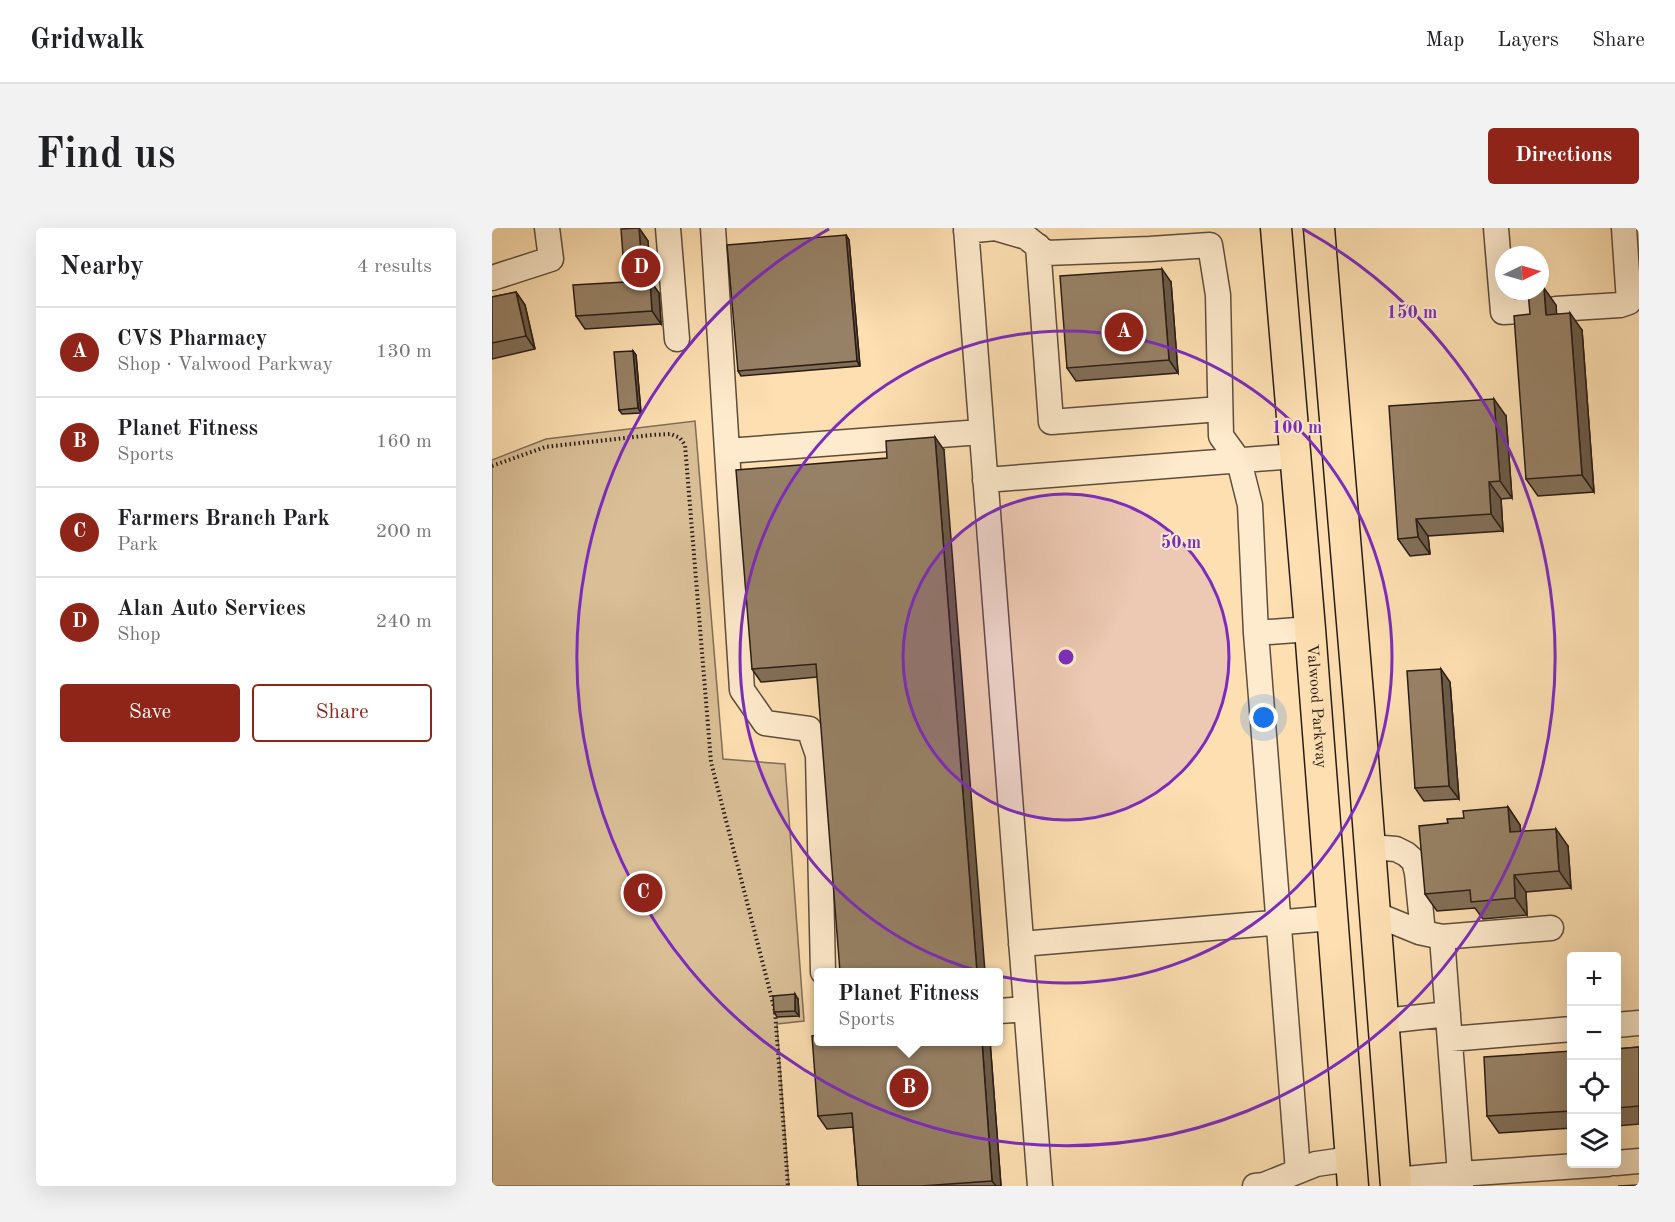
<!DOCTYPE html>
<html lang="en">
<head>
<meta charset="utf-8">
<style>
	body { margin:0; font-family:"Old Standard TT",serif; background:#f2f2f2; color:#202124 }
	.controls { position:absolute; right:18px; bottom:18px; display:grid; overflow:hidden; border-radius:6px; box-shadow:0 6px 24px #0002 }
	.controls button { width:54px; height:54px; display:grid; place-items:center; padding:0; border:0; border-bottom:2px solid #e0e0e0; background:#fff; color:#202124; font:30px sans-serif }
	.compass { position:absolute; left:1003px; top:18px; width:54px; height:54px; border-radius:50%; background:#fff; box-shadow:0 6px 24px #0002; rotate:85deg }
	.you { position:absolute; left:772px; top:490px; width:21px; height:21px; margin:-15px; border:4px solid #fff; border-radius:50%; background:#1a73e8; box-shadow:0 0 0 9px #1a73e833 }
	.badge { display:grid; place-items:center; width:39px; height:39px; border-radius:50%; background:#8f2418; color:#fff; font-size:20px; font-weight:700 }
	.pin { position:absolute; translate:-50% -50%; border:3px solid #fff; box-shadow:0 2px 6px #0006 }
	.popup { position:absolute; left:322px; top:740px; width:189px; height:78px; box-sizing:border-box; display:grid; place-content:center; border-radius:6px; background:#fff; filter:drop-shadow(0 2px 4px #0005); font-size:20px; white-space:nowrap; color:#757577 }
	.popup b { font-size:22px; color:#202124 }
	.popup::after { content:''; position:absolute; left:50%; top:100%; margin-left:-12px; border:12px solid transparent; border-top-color:#fff }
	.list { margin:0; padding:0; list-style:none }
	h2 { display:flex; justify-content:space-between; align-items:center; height:78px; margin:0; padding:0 24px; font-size:26px }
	h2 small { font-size:20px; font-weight:400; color:#757577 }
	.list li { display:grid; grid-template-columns:39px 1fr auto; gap:18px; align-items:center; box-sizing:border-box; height:90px; padding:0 24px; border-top:2px solid #e0e0e0 }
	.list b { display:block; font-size:22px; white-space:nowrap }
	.list p { margin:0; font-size:20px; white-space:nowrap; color:#757577 }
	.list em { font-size:20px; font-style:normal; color:#757577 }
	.actions { display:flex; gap:12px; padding:18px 24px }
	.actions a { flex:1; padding:14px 0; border:2px solid #8f2418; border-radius:6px; text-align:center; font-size:21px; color:#8f2418 }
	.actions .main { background:#8f2418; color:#fff }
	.icon { flex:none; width:33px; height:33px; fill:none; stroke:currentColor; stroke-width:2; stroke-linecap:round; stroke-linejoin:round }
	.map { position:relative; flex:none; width:1147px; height:958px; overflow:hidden; border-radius:6px }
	header { display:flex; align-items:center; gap:36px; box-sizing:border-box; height:84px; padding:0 30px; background:#fff; border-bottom:2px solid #e0e0e0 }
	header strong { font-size:28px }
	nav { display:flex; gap:33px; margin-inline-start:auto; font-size:21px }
	.intro { display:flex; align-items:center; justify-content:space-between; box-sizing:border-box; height:144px; padding:0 36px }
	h1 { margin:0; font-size:42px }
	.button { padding:15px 27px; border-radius:6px; background:#8f2418; color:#fff; font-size:21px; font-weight:700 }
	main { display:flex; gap:36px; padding:0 36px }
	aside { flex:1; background:#fff; border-radius:6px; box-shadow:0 6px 24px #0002 }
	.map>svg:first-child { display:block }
</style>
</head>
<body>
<header>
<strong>Gridwalk</strong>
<nav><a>Map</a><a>Layers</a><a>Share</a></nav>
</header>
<div class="intro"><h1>Find us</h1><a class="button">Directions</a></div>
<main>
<aside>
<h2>Nearby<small>4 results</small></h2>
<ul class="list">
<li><span class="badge">A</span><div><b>CVS Pharmacy</b><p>Shop · Valwood Parkway</p></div><em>130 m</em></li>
<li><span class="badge">B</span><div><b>Planet Fitness</b><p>Sports</p></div><em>160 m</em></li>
<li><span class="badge">C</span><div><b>Farmers Branch Park</b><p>Park</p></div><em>200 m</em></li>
<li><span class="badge">D</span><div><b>Alan Auto Services</b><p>Shop</p></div><em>240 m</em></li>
</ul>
<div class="actions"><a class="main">Save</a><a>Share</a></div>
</aside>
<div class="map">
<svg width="1147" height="958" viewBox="0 0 1147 958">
	<rect width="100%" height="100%" fill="#fddfb1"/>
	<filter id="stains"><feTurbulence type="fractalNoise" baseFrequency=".00333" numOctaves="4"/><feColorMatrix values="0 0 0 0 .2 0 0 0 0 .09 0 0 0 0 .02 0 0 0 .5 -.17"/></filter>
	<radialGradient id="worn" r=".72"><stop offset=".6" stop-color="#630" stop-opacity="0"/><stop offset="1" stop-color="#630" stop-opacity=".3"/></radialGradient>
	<path fill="#d9be96" stroke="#816d56" stroke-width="1.5" d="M203,193l28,338 62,5 19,257 -27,3 12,162h-297v-726l54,-21z"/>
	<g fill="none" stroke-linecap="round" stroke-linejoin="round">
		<g stroke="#5e4d3c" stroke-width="27">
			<path id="minor" d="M176,0l9,111
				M221,0l29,462 23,33 44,6 9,26 5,217
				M474,0l74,958
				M1004,0l7,84 37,-2
				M474,3l29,-3 31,9 20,16 104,-4 60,-4 8,50 3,141 18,25 11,44 6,128 42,538
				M546,18l13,176 169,-13
				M0,50l59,-19 -4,-31
				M1064,81l64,-4 9,-3 -5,-74
				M235,223l254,-19
				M493,252l310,-24
				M764,405l54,-4
				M878,619l26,2 10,5 8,7 3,12 6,60
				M883,686l44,18 23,5 109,-9
				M529,716l311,-26
				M507,783l27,-2
				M892,793l64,-7
				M1124,797l23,-2
				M958,811l122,-10
				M1124,935l23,-2
				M903,952l65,-6 -18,-237
				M763,958l9,-1 52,-21 35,-5
				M969,958l-1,-12 147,-10"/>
		</g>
		<g stroke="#291c15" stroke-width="33">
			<g id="major">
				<path id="s1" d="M784,0l34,401 43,557"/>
				<path d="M827,0l40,478 37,480"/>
			</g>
		</g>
		<path stroke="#291c15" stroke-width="4" stroke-dasharray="1.5 3" stroke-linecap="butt" d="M0,238l53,-19 107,-12 19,-1 9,4 5,7 26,317 64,249 13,175"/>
		<use href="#minor" stroke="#feeacc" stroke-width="24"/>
		<use href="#major" stroke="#fddfb1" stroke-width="30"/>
	</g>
	<path fill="#826f58" stroke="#291c15" stroke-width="1.5" d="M147,0l9,13 3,41 8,11 2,31 -76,5 -9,-13 49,-34z
		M354,7l3,5 11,126 -119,10 -3,-5z
		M679,54l7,91 -102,8 -9,-13z
		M24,64l9,13 10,44 -43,10v-62z
		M1064,77v9l26,16 12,162 -56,4 -12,-17z
		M141,123l3,4 5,58 -19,1 -3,-4z
		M1014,188l6,82 -11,1 2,32 -75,5 2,18 -20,2 -12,-17z
		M452,222l-127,227 -56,5 -9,-13 135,-211z
		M958,454l9,117 -35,2 -9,-13z
		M1016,579l12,18 1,7 47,14 3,42 -45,4 1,23 -44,4 -8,-11 -38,3 -12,-17 23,-71 16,-5z
		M306,771l1,17 -22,1 -3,-5z
		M327,813h171l11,145h-143l-5,-59 -26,2 -9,-13z
		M1147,819v77l-22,2v-77z
		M1080,823v77l-73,5 -12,-17z"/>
	<path fill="#6a5a47" stroke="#291c15" stroke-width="1.5" d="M147,0l9,13 3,41 8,11 2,31 -9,-13 -9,-30z
		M354,7l3,5 11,126 -3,-5z
		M670,41l9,13 7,91 -9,-13z
		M1052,60l12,17 2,27 -12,-17z
		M24,64l9,13 10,44 -9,-13z
		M1078,85l12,17 12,162 -12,-17z
		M141,123l3,4 5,58 -3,-5z
		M1002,171l12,17 6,82 -12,-17z
		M443,209l9,13 41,522h-8z
		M997,254l12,17 2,32 -12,-17z
		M924,291l12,17 2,18 -12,-17z
		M949,441l9,13 9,117 -10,-13z
		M1016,579l12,18 2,24 -12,-17z
		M1064,601l12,17 3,42 -12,-17z
		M1022,647l12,17 1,23 -12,-17z
		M303,766l3,5 1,17 -4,-5z
		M490,813h8l11,145h-5l-4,-5z"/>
	<path fill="#978166" stroke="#291c15" stroke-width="1.5" d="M147,0l4,53 7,-1 2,31 -76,5 -3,-31 52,-3 -4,-53z
		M354,7l11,126 -119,10 -11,-126z
		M670,41l7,91 -102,8 -7,-92z
		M1048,60h4l2,27 24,-2 12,162 -56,4 -12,-163 16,-2 -2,-23h12z
		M24,64l10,44 -34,7v-46z
		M141,123l5,57 -19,2 -5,-58z
		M1002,171l6,82 -11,1 2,32 -75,5 2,18 -20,2 -9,-133z
		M443,209l42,535h-137l-24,-308 -64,5 -16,-199 151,-12 -1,-17z
		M949,441l8,117 -34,2 -8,-117z
		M1016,579l2,25 46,-3 3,42 -45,4 1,23 -44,4 -1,-12 -45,4 -6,-68 29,-3 -1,-4 17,-1 -1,-7z
		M303,766v17l-21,1 -1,-16z
		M327,807v6h163l10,140 -71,5h-63l-6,-73 -34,3 -6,-80z
		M1147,819v59l-22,2v-59z
		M1080,823v60l-85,5 -3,-59z
		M1147,957v1h-21z"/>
	<circle cx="574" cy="429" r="163" fill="#7b2cbf" fill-opacity=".12"/>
	<g fill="none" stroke="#7b2cbf" stroke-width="3">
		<circle cx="574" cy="429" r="163"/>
		<circle cx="574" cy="429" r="326"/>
		<path d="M811 1A489 489 0 1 1 337 1"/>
	</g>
	<g text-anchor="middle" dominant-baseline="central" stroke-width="4.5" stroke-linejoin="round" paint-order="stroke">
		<g font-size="16" fill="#291c15" stroke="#feeacc">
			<text stroke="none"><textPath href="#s1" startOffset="480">Valwood Parkway</textPath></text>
		</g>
	</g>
	<circle cx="574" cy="429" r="9" fill="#7b2cbf" stroke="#feeacc" stroke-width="3"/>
	<g font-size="18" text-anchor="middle" font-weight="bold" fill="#7b2cbf" stroke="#feeacc" stroke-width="4.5" stroke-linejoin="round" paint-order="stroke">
		<text x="920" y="90">150 m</text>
		<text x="805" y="205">100 m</text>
		<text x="689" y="320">50 m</text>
	</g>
	<rect width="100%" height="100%" filter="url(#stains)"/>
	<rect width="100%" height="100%" fill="url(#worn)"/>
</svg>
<div class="controls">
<button>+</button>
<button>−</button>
<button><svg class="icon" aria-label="locate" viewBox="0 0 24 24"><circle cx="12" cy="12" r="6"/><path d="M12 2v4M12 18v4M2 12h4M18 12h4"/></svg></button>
<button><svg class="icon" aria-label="layers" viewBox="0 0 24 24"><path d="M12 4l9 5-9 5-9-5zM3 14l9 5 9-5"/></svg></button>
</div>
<svg class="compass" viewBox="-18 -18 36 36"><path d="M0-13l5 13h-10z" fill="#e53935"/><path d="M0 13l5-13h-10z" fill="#757577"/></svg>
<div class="you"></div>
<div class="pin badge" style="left:632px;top:104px">A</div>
<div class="pin badge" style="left:417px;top:860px">B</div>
<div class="popup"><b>Planet Fitness</b>Sports</div>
<div class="pin badge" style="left:151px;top:665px">C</div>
<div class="pin badge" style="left:149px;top:40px">D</div>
</div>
</main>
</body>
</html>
